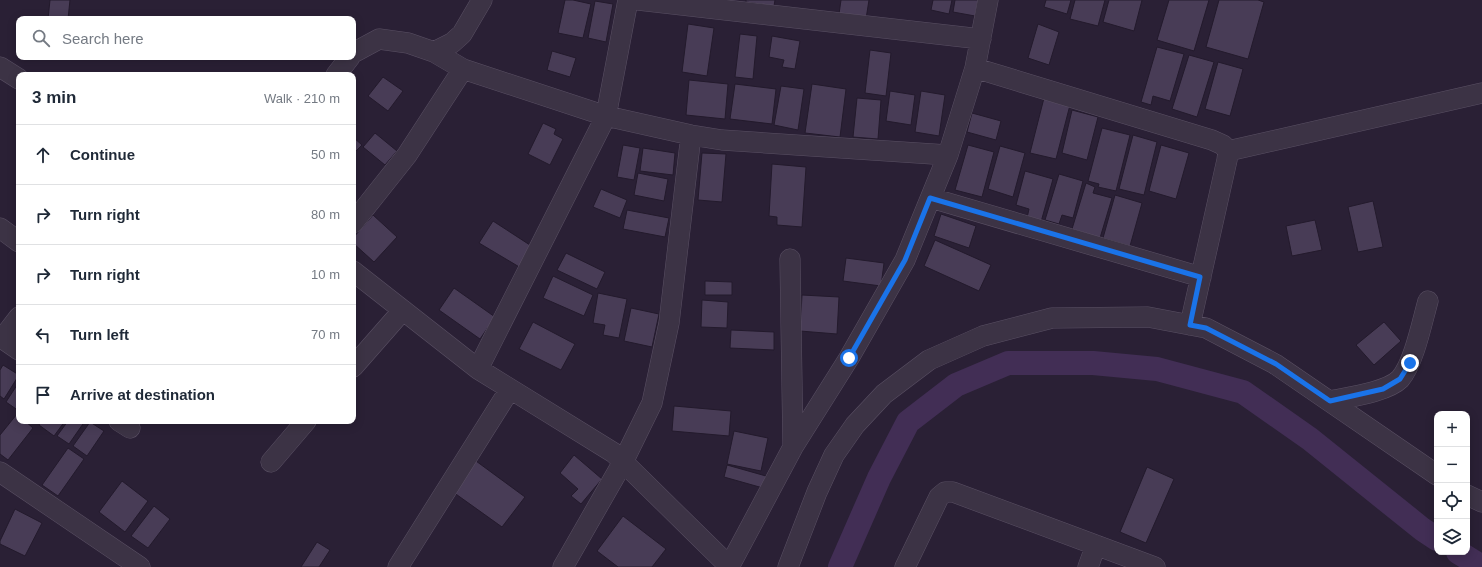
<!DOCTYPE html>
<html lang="en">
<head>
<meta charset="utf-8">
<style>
	body { margin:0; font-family:Arial,sans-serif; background:#f6f6f7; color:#1f2937 }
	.controls { position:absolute; right:12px; bottom:12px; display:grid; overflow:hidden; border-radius:8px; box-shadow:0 2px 10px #0003 }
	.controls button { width:36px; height:36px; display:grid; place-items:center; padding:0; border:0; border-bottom:1px solid #e0e1e3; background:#fff; color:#1f2937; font:20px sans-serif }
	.stop { position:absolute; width:12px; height:12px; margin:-9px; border:3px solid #1a73e8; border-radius:50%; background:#fff }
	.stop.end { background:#1a73e8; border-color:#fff; box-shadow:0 1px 4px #0008 }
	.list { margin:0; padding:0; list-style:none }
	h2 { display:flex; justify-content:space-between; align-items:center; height:52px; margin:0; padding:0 16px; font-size:17px }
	h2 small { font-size:13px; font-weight:400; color:#747a83 }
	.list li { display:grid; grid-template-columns:26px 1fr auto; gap:12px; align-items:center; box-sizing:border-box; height:60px; padding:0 16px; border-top:1px solid #e0e1e3 }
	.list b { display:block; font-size:15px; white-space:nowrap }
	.list em { font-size:13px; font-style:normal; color:#747a83 }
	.icon { flex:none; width:22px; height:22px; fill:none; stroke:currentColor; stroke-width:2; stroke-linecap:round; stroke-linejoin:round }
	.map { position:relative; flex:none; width:1482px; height:567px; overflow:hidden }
	.search { position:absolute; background:#fff; box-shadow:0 2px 10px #0003; left:16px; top:16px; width:340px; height:44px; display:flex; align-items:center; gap:10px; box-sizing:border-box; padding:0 14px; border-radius:8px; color:#747a83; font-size:15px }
	.panel { position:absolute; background:#fff; box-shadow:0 2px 10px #0003; left:16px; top:72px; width:340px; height:352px; border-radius:8px }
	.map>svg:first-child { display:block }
</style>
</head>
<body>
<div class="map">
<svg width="1482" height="567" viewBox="0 0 1482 567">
	<rect width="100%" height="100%" fill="#2a2035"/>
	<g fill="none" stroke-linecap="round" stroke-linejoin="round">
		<path stroke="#422e55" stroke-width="24" d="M1458,552l24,15
			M840,567l39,-89 29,-56 48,-37 52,-22h85l64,6 86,23 67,47 112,90 15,10"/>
	</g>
	<path fill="#483c56" stroke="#231a2c" d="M50,0h20l-2,19h-20z
		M565,0h8l18,4 -8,34 -25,-5z
		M746,0h29l-1,6 -28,-4z
		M841,0h28l-3,19 -27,-5z
		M933,0h19l-3,14 -18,-4z
		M955,0h23l-3,16 -22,-4z
		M1046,0h25l-4,14 -23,-7z
		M1075,0h30l-7,26 -28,-7z
		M1109,0h33l-8,31 -31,-9z
		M1169,0h40l-15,51 -37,-11z
		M1219,0h39l6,2 -16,57 -42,-12z
		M595,1l18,3 -7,38 -18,-4z
		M688,24l26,4 -7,48 -25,-4z
		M1038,24l21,8 -10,33 -21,-7z
		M740,34l17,2 -4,43 -18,-2z
		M772,36l28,5 -5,28 -13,-2 2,-7 -15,-3z
		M1157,47l27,7 -14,47 -17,-5 -2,9 -10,-3z
		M870,50l21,3 -5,43 -21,-3z
		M552,51l24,7 -6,19 -23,-7z
		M1189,55l25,7 -17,55 -25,-8z
		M1218,62l25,7 -13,47 -25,-7z
		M383,77l20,14 -15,20 -20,-15z
		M689,80l39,4 -3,35 -39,-4z
		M735,84l41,5 -4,35 -42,-5z
		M812,84l34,5 -6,48 -35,-4z
		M781,86l23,3 -6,41 -24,-5z
		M890,91l25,4 -4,30 -25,-4z
		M921,91l24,4 -6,41 -24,-4z
		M857,98l24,2 -3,39 -25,-2z
		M1044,98l26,7 -14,54 -26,-6z
		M1072,110l26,7 -11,43 -25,-7z
		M972,113l29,8 -5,19 -29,-8z
		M543,123l13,6 -2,5 9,5 -13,26 -22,-11z
		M1102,128l28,7 -14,56 -18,-4 1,-3 -11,-3z
		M375,133l22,18 -12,14 -22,-18z
		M1133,135l24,7 -13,53 -25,-6z
		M353,137l9,8 -9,9z
		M623,145l17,3 -6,32 -17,-3z
		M968,145l26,7 -12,45 -27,-7z
		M1161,145l28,8 -13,46 -27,-8z
		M1000,146l25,7 -12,44 -25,-8z
		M643,148l32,5 -2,22 -33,-4z
		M702,153l24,1 -4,48 -24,-2z
		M772,164l34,3 -4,60 -25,-2v-8l-8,-1z
		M1025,171l28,8 -12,43 -14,-4 2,-9 -13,-4z
		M638,173l30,6 -4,22 -30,-6z
		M1059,174l24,7 -10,37 -11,-3 -3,9 -14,-4z
		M1086,183l9,4 -2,6 19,5 -12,40 -28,-9z
		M601,189l26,11 -7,18 -27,-11z
		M1115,195l27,8 -12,43 -27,-8z
		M1373,201l10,46 -25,5 -10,-45z
		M627,210l42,8 -4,19 -42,-8z
		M941,214l35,12 -7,22 -35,-12z
		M373,215l24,22 -23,25 -21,-19v-5z
		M1315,220l7,30 -30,6 -6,-30z
		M493,221l40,26 -12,21 -42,-25z
		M935,240l56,25 -12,26 -55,-25z
		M566,253l39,19 -8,17 -40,-19z
		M846,258l38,5 -3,23 -38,-5z
		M553,276l40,19 -9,21 -41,-18z
		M705,281l27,1v13h-27z
		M454,288l41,29 -15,22 -41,-29z
		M598,293l29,6 -8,39 -16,-3 2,-10 -12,-2z
		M802,295l37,2 -2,37 -37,-3z
		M702,300l26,2 -1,26 -26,-1z
		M631,308l28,6 -7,33 -28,-6z
		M533,322l42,22 -14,26 -42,-21z
		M1384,322l17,19 -27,24 -18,-20z
		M731,330l43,2v18l-44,-2z
		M3,365l16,10 -15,24 -4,-3v-26z
		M19,382v29l-13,-9z
		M674,406l57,5 -2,25 -57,-5z
		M17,414l2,2v5h6l8,7 -25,32 -8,-6v-19z
		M41,421h24l-11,15 -15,-11z
		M68,421h17l-16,23 -12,-8z
		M90,422l14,9 -17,25 -14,-10z
		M734,431l34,7 -7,33 -34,-7z
		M68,448l16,11 -26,37 -16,-11z
		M574,455l28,24 -21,25 -10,-8 7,-7 -18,-16z
		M476,461l49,36 -23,30 -49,-35z
		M727,465l39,11 -3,12 -39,-11z
		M1147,467l27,12 -28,64 -26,-11z
		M122,481l26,20 -23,31 -26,-20z
		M154,506l16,13 -22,29 -17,-12z
		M15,509l27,14 -17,33 -25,-12v-3z
		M623,516l43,33 -14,18h-34l-21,-16z
		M317,542l13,8 -11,17h-18z"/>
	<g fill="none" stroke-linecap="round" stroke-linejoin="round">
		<g stroke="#5a5064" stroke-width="21">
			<path id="street" d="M638,0l343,39
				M434,52l29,17 143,47 85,19 31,5 226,15
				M353,53l26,-14 29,4 26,9 18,-9 10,-9 20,-34
				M0,67l19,12
				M975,68l237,72 11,5 5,6 -1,9 -37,165
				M336,75l14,-18
				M1228,151l254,-58
				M931,198l270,79
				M353,223l54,-68 56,-86
				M0,228l19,14
				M790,259l3,188
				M353,271l125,98 136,84 115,113
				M0,337l19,13
				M2,339l17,-22
				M353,367l50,-57
				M478,369l128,-253 22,-116
				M1330,401c19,-4 57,-9 70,-22 14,-16 22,-57 28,-78
				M119,421l11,7
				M271,462l35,-41
				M0,472l140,95
				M1467,495l15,7
				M398,567l112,-178
				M563,567l60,-105 29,-59 17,-80 22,-188
				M729,567l64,-120 56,-89 56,-98 43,-105 27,-87 13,-68
				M788,567l29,-75 17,-37 21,-30 29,-31 45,-34 54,-24 69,-18 96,-1 58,11 69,36 162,111
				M905,567l34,-70 6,-5h8l202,75
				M1088,567l8,-22"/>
		</g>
		<use href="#street" stroke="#3c3345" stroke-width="20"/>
	</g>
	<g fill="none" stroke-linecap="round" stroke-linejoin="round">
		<path stroke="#1a73e8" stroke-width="5" d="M849,358l56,-98 25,-62 270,79 -10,48 16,3 70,36 54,37 53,-12 17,-10 10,-16"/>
	</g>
</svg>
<div class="controls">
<button>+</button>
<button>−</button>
<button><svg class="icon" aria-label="locate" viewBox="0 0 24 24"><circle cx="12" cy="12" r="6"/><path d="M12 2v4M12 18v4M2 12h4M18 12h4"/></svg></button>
<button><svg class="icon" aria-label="layers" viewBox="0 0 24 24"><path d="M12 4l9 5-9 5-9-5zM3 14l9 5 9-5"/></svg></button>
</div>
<div class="stop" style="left:849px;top:358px"></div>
<div class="stop end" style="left:1410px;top:363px"></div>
<div class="search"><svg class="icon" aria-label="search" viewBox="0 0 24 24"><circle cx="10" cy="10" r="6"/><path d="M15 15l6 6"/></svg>Search here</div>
<section class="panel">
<h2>3 min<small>Walk · 210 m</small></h2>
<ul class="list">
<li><svg class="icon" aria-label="ahead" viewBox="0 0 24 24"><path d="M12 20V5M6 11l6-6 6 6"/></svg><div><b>Continue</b></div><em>50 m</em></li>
<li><svg class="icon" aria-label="right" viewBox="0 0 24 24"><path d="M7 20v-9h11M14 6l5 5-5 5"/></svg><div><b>Turn right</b></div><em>80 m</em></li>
<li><svg class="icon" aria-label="right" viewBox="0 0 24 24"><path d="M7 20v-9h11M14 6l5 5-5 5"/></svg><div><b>Turn right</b></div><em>10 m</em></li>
<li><svg class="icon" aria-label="left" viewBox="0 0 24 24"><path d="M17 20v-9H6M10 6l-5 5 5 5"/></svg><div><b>Turn left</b></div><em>70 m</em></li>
<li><svg class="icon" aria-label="arrive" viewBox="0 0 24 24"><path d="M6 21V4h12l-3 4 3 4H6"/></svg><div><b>Arrive at destination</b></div></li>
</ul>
</section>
</div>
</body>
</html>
